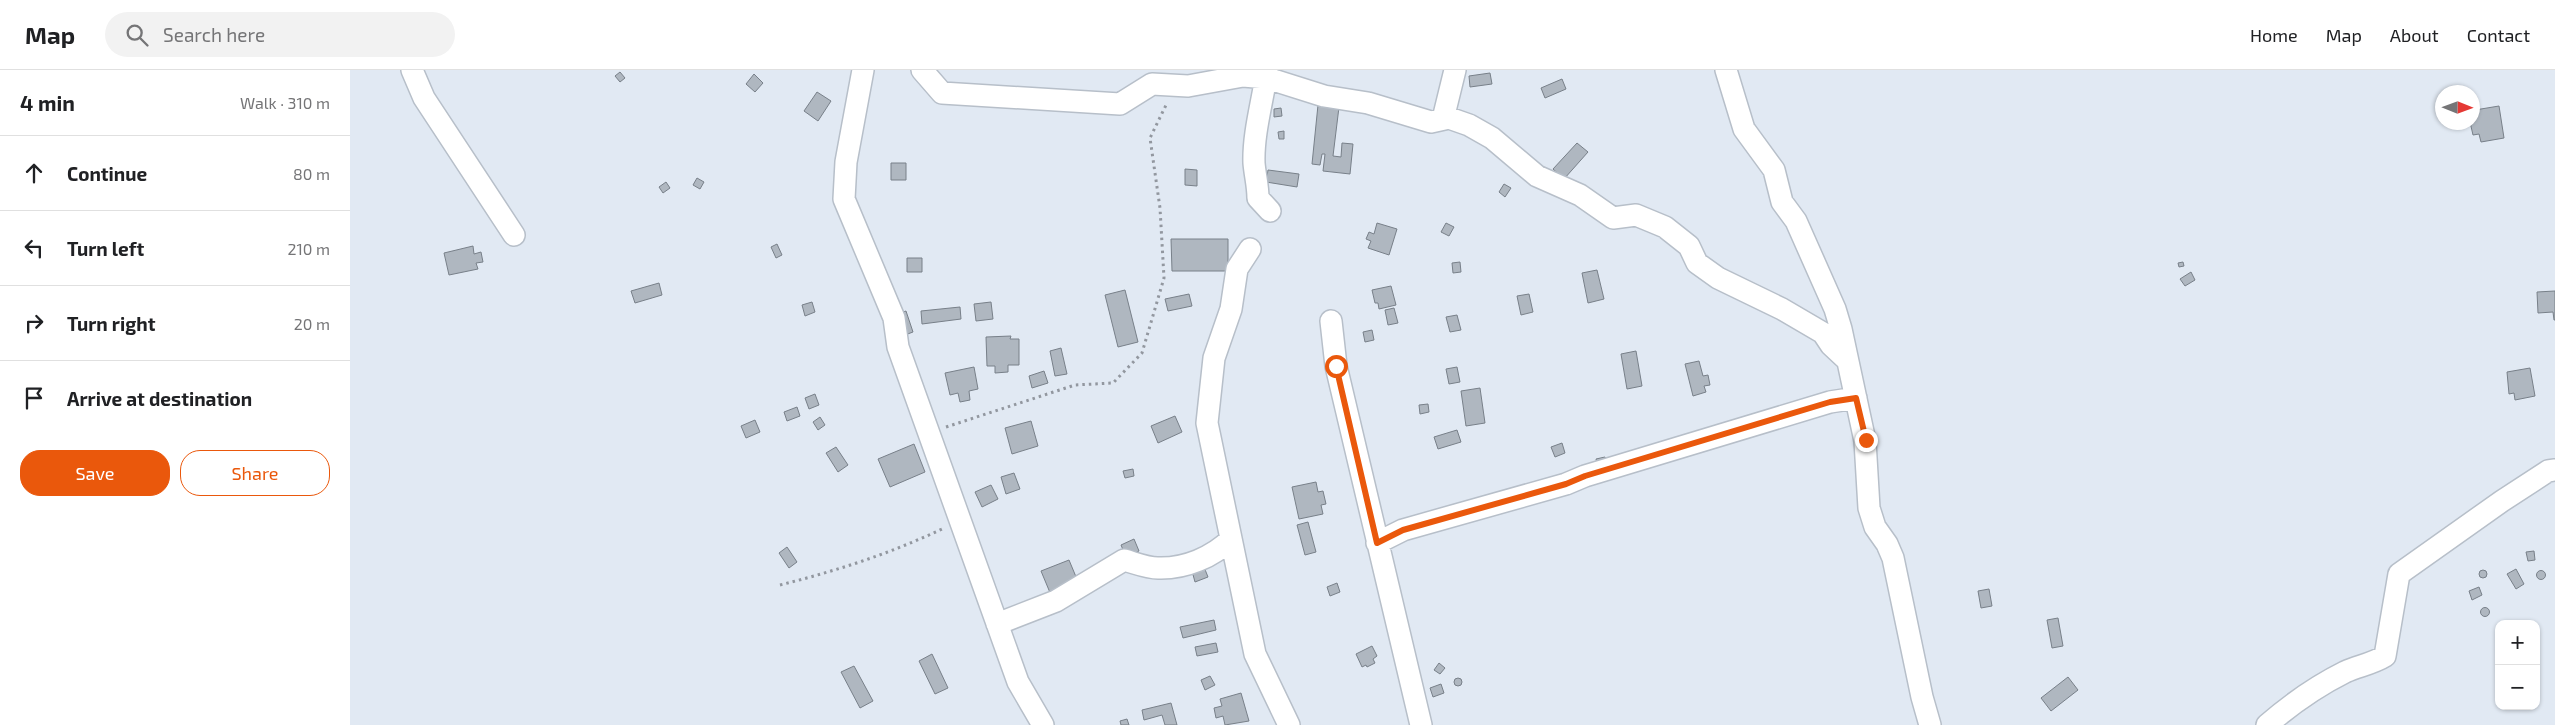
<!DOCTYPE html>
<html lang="en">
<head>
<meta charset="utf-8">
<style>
	body { margin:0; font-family:"Exo 2",sans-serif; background:#f2f2f2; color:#202124 }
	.controls { position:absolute; right:15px; bottom:15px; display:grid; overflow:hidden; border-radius:10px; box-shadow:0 1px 4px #0004 }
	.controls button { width:45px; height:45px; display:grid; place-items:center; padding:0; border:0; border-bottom:1px solid #e0e0e0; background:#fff; color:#202124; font:25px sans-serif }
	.compass { position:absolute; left:2085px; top:15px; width:45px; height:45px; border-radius:50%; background:#fff; box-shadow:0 1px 4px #0004; rotate:91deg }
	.stop { position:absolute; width:15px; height:15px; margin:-11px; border:4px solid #ea580c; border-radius:50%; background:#fff }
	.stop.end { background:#ea580c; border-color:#fff; box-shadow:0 1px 5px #0008 }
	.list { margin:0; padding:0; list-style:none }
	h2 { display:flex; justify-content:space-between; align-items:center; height:65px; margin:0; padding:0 20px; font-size:21px }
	h2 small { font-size:16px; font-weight:400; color:#757577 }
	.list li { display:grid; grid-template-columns:32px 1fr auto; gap:15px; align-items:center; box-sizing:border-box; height:75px; padding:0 20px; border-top:1px solid #e0e0e0 }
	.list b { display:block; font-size:19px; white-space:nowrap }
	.list em { font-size:16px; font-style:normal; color:#757577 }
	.actions { display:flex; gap:10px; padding:15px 20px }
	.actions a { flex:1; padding:11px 0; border:1px solid #ea580c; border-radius:20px; text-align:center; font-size:18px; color:#ea580c }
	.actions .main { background:#ea580c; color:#fff }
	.icon { flex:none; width:28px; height:28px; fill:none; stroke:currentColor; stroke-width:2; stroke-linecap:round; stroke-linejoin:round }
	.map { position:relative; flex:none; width:2205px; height:655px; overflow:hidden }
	header { display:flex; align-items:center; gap:30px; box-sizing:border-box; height:70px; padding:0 25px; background:#fff; border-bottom:1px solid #e0e0e0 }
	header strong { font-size:24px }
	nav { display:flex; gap:28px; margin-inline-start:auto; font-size:18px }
	.search { width:350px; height:45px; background:#f2f2f2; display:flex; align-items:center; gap:12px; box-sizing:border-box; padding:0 18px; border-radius:28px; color:#757577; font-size:19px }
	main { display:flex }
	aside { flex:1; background:#fff }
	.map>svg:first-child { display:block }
</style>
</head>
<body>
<header>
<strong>Map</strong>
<div class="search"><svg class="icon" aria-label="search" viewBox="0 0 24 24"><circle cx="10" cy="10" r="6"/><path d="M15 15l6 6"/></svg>Search here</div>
<nav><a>Home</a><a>Map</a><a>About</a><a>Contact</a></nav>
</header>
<main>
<aside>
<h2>4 min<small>Walk · 310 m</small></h2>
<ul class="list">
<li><svg class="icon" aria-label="ahead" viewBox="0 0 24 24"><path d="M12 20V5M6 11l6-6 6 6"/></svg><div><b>Continue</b></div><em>80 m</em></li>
<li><svg class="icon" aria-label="left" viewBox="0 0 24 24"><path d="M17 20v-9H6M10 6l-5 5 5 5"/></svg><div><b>Turn left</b></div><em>210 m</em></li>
<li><svg class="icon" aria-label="right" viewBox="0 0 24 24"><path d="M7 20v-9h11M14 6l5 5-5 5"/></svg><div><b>Turn right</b></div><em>20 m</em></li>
<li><svg class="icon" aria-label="arrive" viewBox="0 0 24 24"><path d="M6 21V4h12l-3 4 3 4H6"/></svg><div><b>Arrive at destination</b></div></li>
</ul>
<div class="actions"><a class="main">Save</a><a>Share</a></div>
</aside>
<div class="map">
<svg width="2205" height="655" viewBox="0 0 2205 655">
	<rect width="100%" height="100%" fill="#e1e9f3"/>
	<path fill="#afb7c0" stroke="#788089" d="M270,2l5,6 -5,4 -5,-6z
		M1140,3l2,11 -22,3 -1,-11z
		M404,4l9,9 -8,9 -9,-8z
		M1212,9l4,10 -21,9 -4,-10z
		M467,22l14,9 -13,20 -14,-10z
		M968,35l21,2 -6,49 8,1 1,-14 11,1 -3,30 -27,-3 2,-17h-3l-2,11 -8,-1z
		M2149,36l5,32 -23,4 -2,-8 -6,1 -3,-13h2v-4l4,-1 -1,-7z
		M931,38l1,8 -8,1v-8z
		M934,61v8h-5l-1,-7z
		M1227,73l11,9 -24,27 -11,-10z
		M541,93h15v17h-15z
		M835,99l12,1v16l-12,-1z
		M918,100l31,4 -2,13 -31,-5z
		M347,108l7,4 -4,7 -7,-4z
		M316,112l4,6 -7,5 -4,-6z
		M1154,114l7,4 -6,9 -6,-5z
		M1027,153l20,6 -8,26 -21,-7 3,-7 -5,-2 3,-7 5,2z
		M1096,153l8,4 -5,9 -8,-4z
		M821,169h57v32h-56z
		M427,174l5,11 -6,3 -5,-11z
		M123,176l1,8 7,-2 2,10 -7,1 2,6 -29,6 -5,-22z
		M557,188h15v14h-15z
		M1110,192l1,10 -8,1 -1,-10z
		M1833,192l1,4 -5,1 -1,-4z
		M1247,200l7,29 -16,4 -6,-30z
		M1841,202l4,8 -10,6 -5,-7z
		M309,213l3,12 -27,8 -4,-12z
		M1041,216l5,19 -17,4 -1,-6h-3l-3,-13z
		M775,220l13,52 -20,5 -13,-52z
		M2205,221v29h-1l-1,-8 -15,1 -1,-21z
		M839,224l3,12 -24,5 -3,-12z
		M1179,224l4,18 -12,3 -4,-19z
		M462,232l3,10 -10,4 -3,-11z
		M641,232l2,17 -17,2 -2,-17z
		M610,237l1,12 -39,5 -1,-13z
		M1044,238l4,15 -10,2 -3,-15z
		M556,241l7,21 -8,3 -8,-21z
		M1107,245l4,15 -11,2 -4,-15z
		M1022,260l2,10 -9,2 -2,-10z
		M661,266l-1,3h9v26h-11v7l-13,1v-7h-8l-1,-29z
		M711,278l6,26 -12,2 -5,-25z
		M1286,281l6,35 -15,3 -6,-35z
		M1349,291l4,15 5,-1 2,10 -6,1 2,6 -13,4 -8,-32z
		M624,297l4,22 -9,2 1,9 -10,2 -2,-9 -8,2 -5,-22z
		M1107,297l3,15 -11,2 -3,-15z
		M2180,298l5,28 -20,4 -1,-7 -5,1 -2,-22z
		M694,301l4,12 -16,5 -3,-12z
		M1130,318l5,35 -19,3 -5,-35z
		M465,324l4,11 -10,4 -4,-11z
		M1078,334l1,8 -9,2 -1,-9z
		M447,337l3,9 -13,5 -3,-9z
		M825,346l7,16 -24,11 -7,-17z
		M470,347l5,8 -7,5 -5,-8z
		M405,350l5,12 -14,6 -5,-12z
		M681,351l7,25 -26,8 -7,-26z
		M1107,360l4,12 -23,7 -4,-12z
		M1212,373l3,10 -10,4 -4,-10z
		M564,374l11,28 -35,15 -12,-28z
		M486,377l12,18 -10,7 -12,-19z
		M1255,387l2,9 -9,2 -2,-9z
		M783,399l1,7 -9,2 -2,-7z
		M664,403l6,16 -14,5 -5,-17z
		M966,412l2,10 5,-1 3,13 -5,1 2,9 -24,5 -7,-32z
		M641,415l7,14 -16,8 -7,-15z
		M958,452l8,30 -11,3 -8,-30z
		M784,469l5,12 -13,6 -5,-12z
		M437,477l10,15 -8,6 -10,-15z
		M2184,481l1,9 -7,1 -2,-9z
		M719,490l10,24 -28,11 -10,-24z
		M854,497l4,10 -13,5 -3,-11z
		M2166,499l8,15 -8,5 -9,-15z
		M2129 504a4 4 0 1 1 8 0a4 4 0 1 1-8 0Z
		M2186.5 505a4.5 4.5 0 1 1 9 0a4.5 4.5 0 1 1-9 0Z
		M987,513l3,9 -10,4 -3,-9z
		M2129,517l3,8 -10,5 -3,-9z
		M1639,519l3,17 -11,2 -3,-17z
		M2130.5 542a4.5 4.5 0 1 1 9 0a4.5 4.5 0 1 1-9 0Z
		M1708,548l5,28 -11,2 -5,-28z
		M864,550l2,10 -33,8 -3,-11z
		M866,573l2,9 -21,4 -2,-9z
		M1022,576l5,10 -4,3 2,4 -8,4 -1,-2 -4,2 -6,-13z
		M582,584l16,34 -13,6 -16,-33z
		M1089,593l6,5 -5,6 -6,-4z
		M504,596l19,35 -13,7 -19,-36z
		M860,606l5,9 -10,5 -4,-10z
		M1718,607l10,13 -27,21 -10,-13z
		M1104 612a4 4 0 1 1 8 0a4 4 0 1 1-8 0Z
		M1091,614l3,9 -11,4 -3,-9z
		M891,623l8,28 -24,4 -2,-9 -7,2 -2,-10 8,-2 -2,-7z
		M821,633l6,22h-12l-3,-10 -18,5 -2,-10z
		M777,649l2,6h-8l-1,-4z"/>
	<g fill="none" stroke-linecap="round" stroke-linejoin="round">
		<g stroke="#b7bfc9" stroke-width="24">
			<path id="minor" d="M62,0l12,28 90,137
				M513,0l-17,92 -2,37 50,119 4,29 120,335 25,43
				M572,0l20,23 178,11 32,-20 36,2 55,-10 24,2 57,18 44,7 63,19 18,-4 20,7 23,13 45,38 43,19 33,23 23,-3 29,12 24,19 8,17 21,15 64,31 41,24 8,12 15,14
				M917,0c-4,30 -14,63 -13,93 1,12 4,23 4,35l12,13
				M1376,0l18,59 30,41 8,32 14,19 39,88 6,20 24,112 4,67 6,19 12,17 6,14 29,139 8,28
				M1093,49l12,-49
				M900,179l-13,20 -6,40 -17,49 -7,65 48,231 34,71
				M981,251l5,45 85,359
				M1027,473l26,-13 163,-46 19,-8 245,-74 26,-4
				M647,554l59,-23 68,-41c11,3 23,8 34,8 27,1 55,-11 73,-29
				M1917,655c23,-20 50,-39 78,-53 13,-6 27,-8 40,-16l14,-82 103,-73 46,-30 7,-1"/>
		</g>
		<path stroke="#92979f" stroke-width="3" stroke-dasharray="2.5 4" stroke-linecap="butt" d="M596,357l129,-42 38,-2 29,-30 22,-75 -4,-70 -10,-70 17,-35
			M430,515c56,-14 112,-32 164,-57"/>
		<use href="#minor" stroke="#fff" stroke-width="21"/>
	</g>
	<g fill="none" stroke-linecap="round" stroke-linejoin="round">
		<path stroke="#ea580c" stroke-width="6" d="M986,296l41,177 26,-13 163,-46 19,-8 245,-74 26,-4 10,42"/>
	</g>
</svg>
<div class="controls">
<button>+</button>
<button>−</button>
</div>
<svg class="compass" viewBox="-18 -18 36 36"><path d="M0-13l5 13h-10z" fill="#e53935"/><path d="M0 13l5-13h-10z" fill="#757577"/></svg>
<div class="stop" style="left:986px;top:296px"></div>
<div class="stop end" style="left:1516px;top:370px"></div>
</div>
</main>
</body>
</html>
